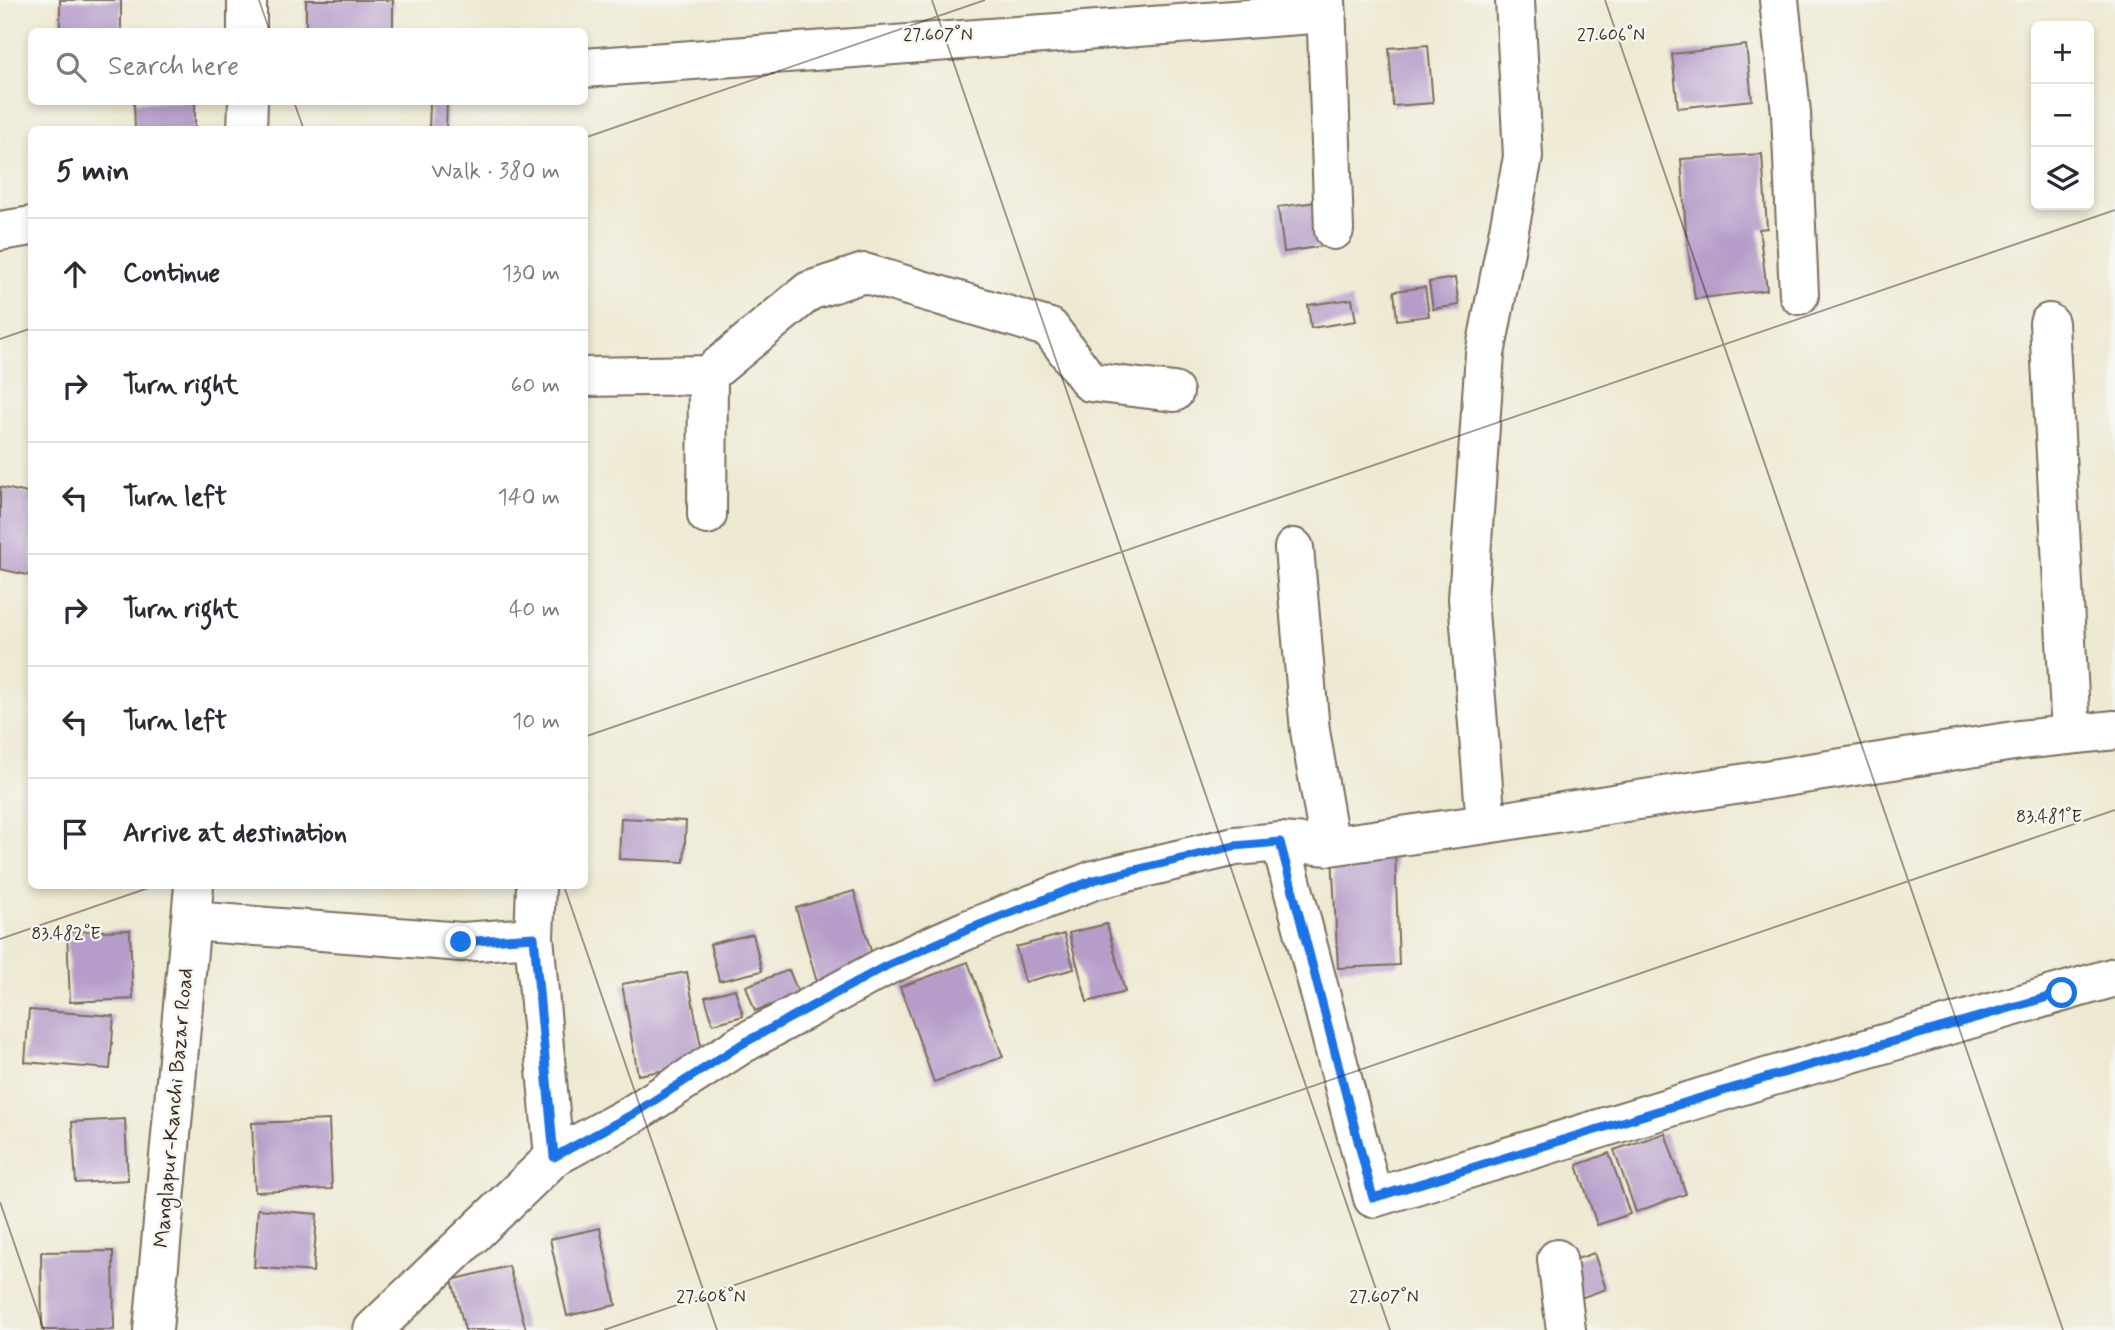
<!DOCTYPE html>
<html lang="en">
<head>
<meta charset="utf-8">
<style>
	body { margin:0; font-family:Mynerve,sans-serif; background:#f7f7f7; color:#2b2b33 }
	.controls { position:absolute; right:21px; top:21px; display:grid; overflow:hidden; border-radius:10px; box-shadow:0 4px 10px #0003 }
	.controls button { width:63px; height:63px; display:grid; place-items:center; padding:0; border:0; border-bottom:2px solid #e1e1e2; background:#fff; color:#2b2b33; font:35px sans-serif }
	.stop { position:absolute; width:21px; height:21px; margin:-16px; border:5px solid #1a73e8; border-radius:50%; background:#fff }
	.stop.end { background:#1a73e8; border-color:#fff; box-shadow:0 2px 7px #0008 }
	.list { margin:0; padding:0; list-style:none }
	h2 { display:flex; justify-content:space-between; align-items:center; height:91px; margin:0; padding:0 28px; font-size:30px }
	h2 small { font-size:23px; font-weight:400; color:#7c7c81 }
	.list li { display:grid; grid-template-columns:46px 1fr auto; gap:21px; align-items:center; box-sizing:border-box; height:112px; padding:0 28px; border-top:2px solid #e1e1e2 }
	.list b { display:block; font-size:26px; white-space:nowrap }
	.list em { font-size:23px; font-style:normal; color:#7c7c81 }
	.icon { flex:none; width:38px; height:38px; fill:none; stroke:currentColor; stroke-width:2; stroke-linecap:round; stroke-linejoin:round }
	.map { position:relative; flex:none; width:2115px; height:1330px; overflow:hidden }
	.search { position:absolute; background:#fff; box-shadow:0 4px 10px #0003; left:28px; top:28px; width:560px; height:77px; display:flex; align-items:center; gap:18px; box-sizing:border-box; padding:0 24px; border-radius:10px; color:#7c7c81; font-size:26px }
	.panel { position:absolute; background:#fff; box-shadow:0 4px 10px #0003; left:28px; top:126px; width:560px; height:763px; border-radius:10px }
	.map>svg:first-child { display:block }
</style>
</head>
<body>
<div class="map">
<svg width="2115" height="1330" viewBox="0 0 2115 1330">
	<rect width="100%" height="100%" fill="#f6f6f2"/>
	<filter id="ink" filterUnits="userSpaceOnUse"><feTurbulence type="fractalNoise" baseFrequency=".0143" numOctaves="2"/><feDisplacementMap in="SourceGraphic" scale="14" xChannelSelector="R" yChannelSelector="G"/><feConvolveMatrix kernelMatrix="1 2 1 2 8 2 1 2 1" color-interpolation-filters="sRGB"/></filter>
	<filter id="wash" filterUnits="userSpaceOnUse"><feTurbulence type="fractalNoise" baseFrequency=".00686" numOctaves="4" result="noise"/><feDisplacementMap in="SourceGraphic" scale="28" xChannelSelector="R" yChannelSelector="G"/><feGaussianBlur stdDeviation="1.57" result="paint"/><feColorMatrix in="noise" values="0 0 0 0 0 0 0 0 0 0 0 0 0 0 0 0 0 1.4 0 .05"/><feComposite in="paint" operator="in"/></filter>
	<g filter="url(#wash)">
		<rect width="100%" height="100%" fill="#eee9d2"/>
		<g id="blocks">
			<path fill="#b69cc9" d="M60,0h61v32h-61z
				M306,0h87v32h-87z
				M1428,45l5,58 -40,3 -4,-58z
				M1746,45l6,55 -74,8 -6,-54z
				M134,102h61v28h-60z
				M430,102h17l-1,28h-17z
				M1762,154l5,74 -8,1 8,61 -72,9 -9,-66 -5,-74z
				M1324,201l7,44 -47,7 -6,-45z
				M1455,278l4,27 -26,4 -4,-27z
				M1425,287l4,29 -32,4 -3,-29z
				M1352,299l4,22 -45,7 -3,-23z
				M0,487l32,7v82l-32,-7z
				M621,818l65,3 -2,41 -65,-3z
				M1395,853l4,112 -61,3 -6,-113z
				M854,891l22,78 -58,17 -22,-78z
				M1107,924l18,68 -38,10 -18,-69z
				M130,930l3,69 -63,3 -3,-70z
				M753,934l9,37 -43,10 -9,-37z
				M1064,934l10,35 -49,13 -9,-35z
				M968,962l35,95 -69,25 -34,-95z
				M789,970l10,25 -44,16 -9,-25z
				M687,972l17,91 -66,12 -16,-91z
				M735,989l8,27 -30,8 -8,-27z
				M29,1010l85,6 -4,53 -85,-7z
				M125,1119l3,61 -52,3 -4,-61z
				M329,1120l3,69 -77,3 -3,-69z
				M1665,1133l21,61 -50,18 -22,-62z
				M1609,1153l21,61 -33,11 -20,-60z
				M258,1209l59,5 -4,58 -59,-5z
				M600,1228l16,77 -49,11 -17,-77z
				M113,1251l1,79h-72l-1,-78z
				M1594,1253l12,36 -31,11 -13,-36z
				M509,1266l17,64h-61l-13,-50z"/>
		</g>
	</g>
	<g filter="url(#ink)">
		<use href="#blocks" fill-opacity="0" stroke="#7a6d5d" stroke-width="2"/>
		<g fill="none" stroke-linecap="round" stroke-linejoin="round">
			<g stroke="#7a6d5d" stroke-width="42">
				<path id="street" d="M1326,0l8,230
					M1779,0l12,113 8,182
					M584,68l743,-55
					M0,231l32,-5
					M2049,323l22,411
					M584,377l124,-2 101,-84 55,-18 186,55 40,54 84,10
					M707,515l1,-140
					M1294,548l16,183 20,115
					M1486,824l-18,-225 17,-245 38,-197 -8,-157
					M1281,842l92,356 396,-121 346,-100
					M191,921l271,21 72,-5 20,220
					M534,937l2,-51
					M1557,1259l9,71
					M373,1330l181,-173 79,-43 109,-70 144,-78 81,-36 127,-50 141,-34 46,-4 49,4 156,-22 534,-84 95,-10"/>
			</g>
			<g stroke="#7a6d5d" stroke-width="42">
				<path id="secondary" d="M247,0v32
					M247,130l1,-28
					M153,1330l41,-444"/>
			</g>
			<use href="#street" stroke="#fff" stroke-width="38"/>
			<use href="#secondary" stroke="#fff" stroke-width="38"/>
		</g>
	</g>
	<g fill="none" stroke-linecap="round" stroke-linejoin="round" filter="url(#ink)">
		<path stroke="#1a73e8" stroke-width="9" d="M461,942l73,-5 20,220 79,-43 109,-70 144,-78 81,-36 127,-50 140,-34 46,-4 93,356 396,-121 293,-84"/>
	</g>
	<path fill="none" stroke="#3b2a1e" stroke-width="2" stroke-opacity="0.45" d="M259,0l11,32M932,0l458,1330M1605,0l458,1330M294,102l10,28M584,138l401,-138M0,339l32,-11M584,737l1531,-527M564,886l153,444M0,939l154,-53M0,1202l44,128M604,1330l1511,-520"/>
	<g text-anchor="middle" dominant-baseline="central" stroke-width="5" stroke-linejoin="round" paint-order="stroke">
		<g font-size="21" fill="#3b2a1e" stroke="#f6f6f2">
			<text transform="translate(174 1108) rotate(-85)">Manglapur-Kanchi Bazar Road</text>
		</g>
	</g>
	<g font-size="18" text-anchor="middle" fill="#3b2a1e" stroke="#f6f6f2" stroke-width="5" stroke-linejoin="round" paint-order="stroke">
		<text x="938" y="40">27.607°N</text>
		<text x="1611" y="40">27.606°N</text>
		<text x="2049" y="822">83.481°E</text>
		<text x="66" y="939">83.482°E</text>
		<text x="711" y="1302">27.608°N</text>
		<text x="1384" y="1302">27.607°N</text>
	</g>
</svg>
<div class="controls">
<button>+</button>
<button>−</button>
<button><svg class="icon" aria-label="layers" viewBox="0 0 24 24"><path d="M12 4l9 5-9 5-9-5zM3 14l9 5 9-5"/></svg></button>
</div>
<div class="stop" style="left:2062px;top:993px"></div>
<div class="stop end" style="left:461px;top:942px"></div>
<div class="search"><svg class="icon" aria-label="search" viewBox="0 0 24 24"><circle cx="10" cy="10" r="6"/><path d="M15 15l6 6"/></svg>Search here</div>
<section class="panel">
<h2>5 min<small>Walk · 380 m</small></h2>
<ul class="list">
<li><svg class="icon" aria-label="ahead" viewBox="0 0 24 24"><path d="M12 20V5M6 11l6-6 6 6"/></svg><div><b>Continue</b></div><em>130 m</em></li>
<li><svg class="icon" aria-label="right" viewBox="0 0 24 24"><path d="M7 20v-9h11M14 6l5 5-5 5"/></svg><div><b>Turn right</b></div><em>60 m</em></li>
<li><svg class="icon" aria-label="left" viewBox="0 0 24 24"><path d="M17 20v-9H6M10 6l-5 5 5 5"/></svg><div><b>Turn left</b></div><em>140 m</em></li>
<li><svg class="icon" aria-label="right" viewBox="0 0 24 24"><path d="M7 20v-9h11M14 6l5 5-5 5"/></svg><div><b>Turn right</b></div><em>40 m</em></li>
<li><svg class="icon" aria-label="left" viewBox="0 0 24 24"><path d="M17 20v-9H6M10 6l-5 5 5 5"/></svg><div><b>Turn left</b></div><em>10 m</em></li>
<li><svg class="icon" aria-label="arrive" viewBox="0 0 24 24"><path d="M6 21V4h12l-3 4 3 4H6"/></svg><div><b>Arrive at destination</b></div></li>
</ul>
</section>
</div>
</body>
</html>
